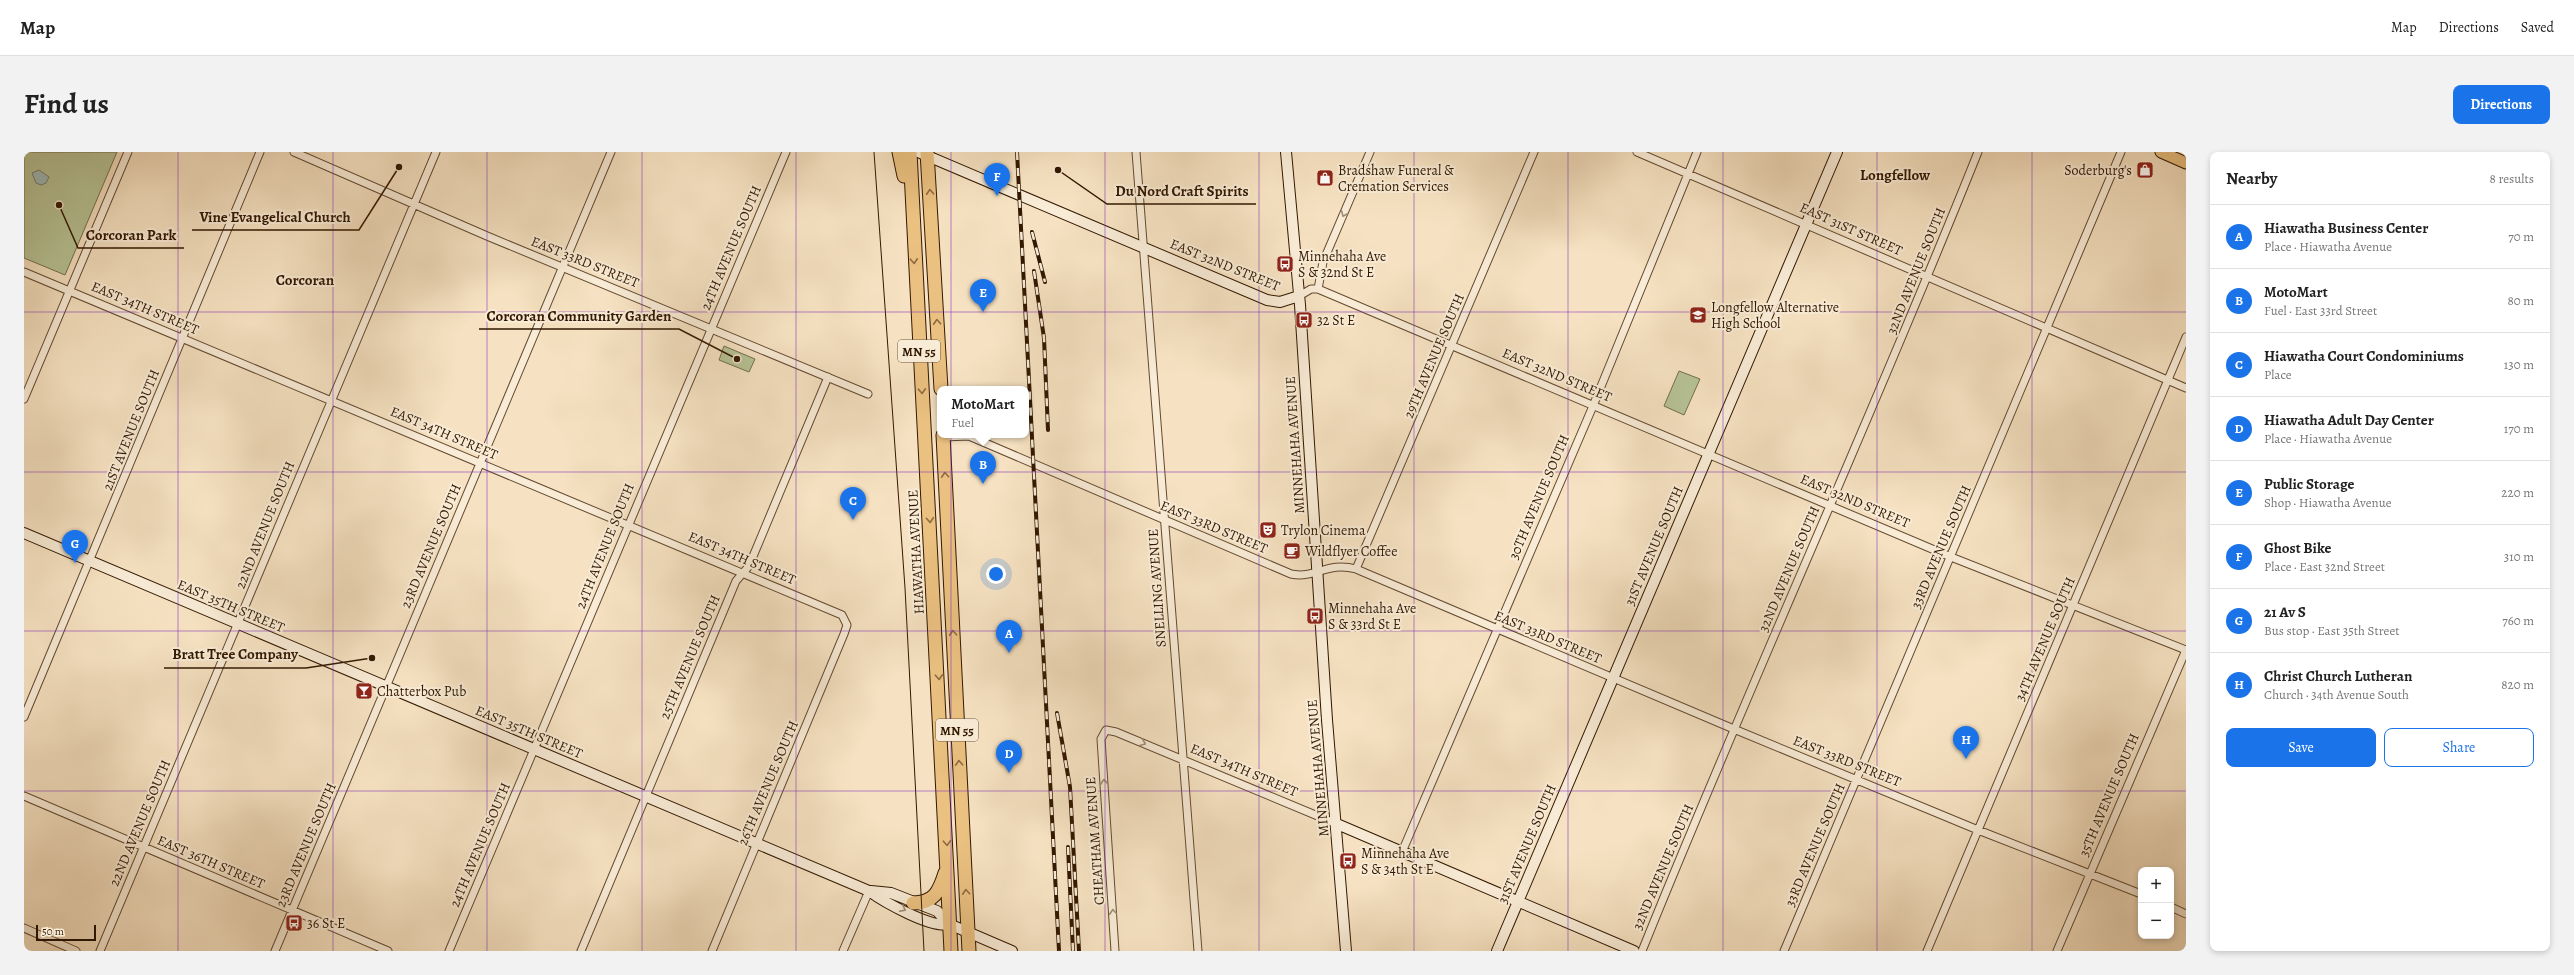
<!DOCTYPE html>
<html lang="en">
<head>
<meta charset="utf-8">
<style>
	body { margin:0; font-family:Alegreya,serif; background:#f2f2f2; color:#222 }
	.controls { position:absolute; right:12px; bottom:12px; display:grid; overflow:hidden; border-radius:8px; box-shadow:0 2px 6px #0003 }
	.controls button { width:36px; height:36px; display:grid; place-items:center; padding:0; border:0; border-bottom:1px solid #e0e0e0; background:#fff; color:#222; font:20px sans-serif }
	.scale { position:absolute; left:12px; bottom:10px; width:60px; box-sizing:border-box; padding-left:4px; border:2px solid #321800; border-top:0; font-size:11px; line-height:14px; white-space:nowrap; color:#321800; -webkit-text-stroke:3px #f9ecd7; paint-order:stroke }
	.you { position:absolute; left:972px; top:422px; width:14px; height:14px; margin:-10px; border:3px solid #fff; border-radius:50%; background:#1a73e8; box-shadow:0 0 0 6px #1a73e833 }
	.badge { display:grid; place-items:center; width:26px; height:26px; border-radius:50%; background:#1a73e8; color:#fff; font-size:13px; font-weight:700 }
	.pin { position:absolute; translate:-50% -33px; filter:drop-shadow(0 1px 2px #0008) }
	.pin::after { content:''; position:absolute; top:21px; width:14px; height:12px; background:inherit; clip-path:polygon(0 0,100% 0,50% 100%) }
	.popup { position:absolute; left:913px; top:234px; width:92px; height:52px; box-sizing:border-box; display:grid; place-content:center; border-radius:8px; background:#fff; filter:drop-shadow(0 1px 3px #0005); font-size:13px; white-space:nowrap; color:#767676 }
	.popup b { font-size:15px; color:#222 }
	.popup::after { content:''; position:absolute; left:50%; top:100%; margin-left:-8px; border:8px solid transparent; border-top-color:#fff }
	.list { margin:0; padding:0; list-style:none }
	h2 { display:flex; justify-content:space-between; align-items:center; height:52px; margin:0; padding:0 16px; font-size:17px }
	h2 small { font-size:13px; font-weight:400; color:#767676 }
	.list li { display:grid; grid-template-columns:26px 1fr auto; gap:12px; align-items:center; box-sizing:border-box; height:64px; padding:0 16px; border-top:1px solid #e0e0e0 }
	.list b { display:block; font-size:15px; white-space:nowrap }
	.list p { margin:0; font-size:13px; white-space:nowrap; color:#767676 }
	.list em { font-size:13px; font-style:normal; color:#767676 }
	.actions { display:flex; gap:8px; padding:12px 16px }
	.actions a { flex:1; padding:9px 0; border:1px solid #1a73e8; border-radius:8px; text-align:center; font-size:14px; color:#1a73e8 }
	.actions .main { background:#1a73e8; color:#fff }
	.map { position:relative; flex:none; width:2162px; height:799px; overflow:hidden; border-radius:8px }
	header { display:flex; align-items:center; gap:24px; box-sizing:border-box; height:56px; padding:0 20px; background:#fff; border-bottom:1px solid #e0e0e0 }
	header strong { font-size:19px }
	nav { display:flex; gap:22px; margin-inline-start:auto; font-size:14px }
	.intro { display:flex; align-items:center; justify-content:space-between; box-sizing:border-box; height:96px; padding:0 24px }
	h1 { margin:0; font-size:28px }
	.button { padding:10px 18px; border-radius:8px; background:#1a73e8; color:#fff; font-size:14px; font-weight:700 }
	main { display:flex; gap:24px; padding:0 24px }
	aside { flex:1; background:#fff; border-radius:8px; box-shadow:0 2px 6px #0003 }
	.map>svg:first-child { display:block }
</style>
</head>
<body>
<header>
<strong>Map</strong>
<nav><a>Map</a><a>Directions</a><a>Saved</a></nav>
</header>
<div class="intro"><h1>Find us</h1><a class="button">Directions</a></div>
<main>
<div class="map">
<svg width="2162" height="799" viewBox="0 0 2162 799">
	<rect width="100%" height="100%" fill="#f6e2c2"/>
	<filter id="stains"><feTurbulence type="fractalNoise" baseFrequency=".005" numOctaves="4"/><feColorMatrix values="0 0 0 0 .2 0 0 0 0 .09 0 0 0 0 .02 0 0 0 .5 -.17"/></filter>
	<radialGradient id="worn" r=".72"><stop offset=".6" stop-color="#630" stop-opacity="0"/><stop offset="1" stop-color="#630" stop-opacity=".3"/></radialGradient>
	<path fill="#b7c497" stroke="#746e4c" d="M0,0h93l-52,123 -41,-17z
		M700,194l31,13 -6,13 -30,-12z
		M1655,219l21,8 -16,36 -20,-9z"/>
	<path fill="#9fbcbb" stroke="#737a70" d="M15,18l10,7 -3,6 -5,2 -5,-2 -4,-10z"/>
	<g fill="none" stroke-linecap="round" stroke-linejoin="round">
		<g stroke="#634a30" stroke-width="9">
			<path id="street" d="M270,0l193,84 381,158
				M1112,0l62,799
				M1613,0l549,236
				M0,120l818,343 5,10 -3,9 -132,317
				M1294,137l5,-27 47,-110
				M1275,144l12,-7h7l633,268 235,93
				M0,247l104,-247
				M919,285l26,-1 322,138c25,5 36,-13 65,-5l373,158 249,103 163,64
				M1332,417l178,-417
				M0,565l236,-565
				M0,644l364,155
				M1378,700l191,-446 104,-254
				M2147,755l15,7
				M0,776l52,23
				M76,799l336,-799
				M251,799l336,-799
				M425,799l337,-799
				M557,799l155,-370 13,-15 79,-189
				M819,799l26,-60
				M1091,799l-14,-212 5,-9 10,2 221,92
				M1618,799c108,-268 229,-531 336,-799
				M1760,799l337,-799
				M1903,799l259,-614
				M2033,799l129,-301"/>
		</g>
		<g stroke="#321800" stroke-width="12">
			<path id="secondary" d="M894,0l349,148 13,2 19,-6
				M1262,0l14,153 27,415 19,231
				M0,381l845,358c15,11 63,38 80,33
				M1313,672l297,127
				M847,739l20,2 46,18 12,13 63,27
				M1473,799l340,-799"/>
		</g>
		<g stroke="#321800" stroke-width="13">
			<path id="primary" d="M2137,0l25,11"/>
		</g>
		<g stroke="#321800" stroke-width="15">
			<path id="highway" d="M875,0l5,24
				M886,0l41,799
				M903,0l14,237
				M919,283l26,516
				M889,751c21,0 26,-11 32,-30"/>
		</g>
		<use href="#street" stroke="#f9ecd7" stroke-width="7"/>
		<use href="#secondary" stroke="#f9ecd7" stroke-width="10"/>
		<use href="#primary" stroke="#ebc181" stroke-width="11"/>
		<use href="#highway" stroke="#ebc181" stroke-width="13"/>
		<path stroke="#321800" stroke-width="1" d="M850,0l31,436 19,363"/>
		<g stroke="#321800" stroke-width="4">
			<path id="rail" d="M993,0l42,799
				M1008,80l13,50
				M1010,119l10,67 4,92
				M1033,561l13,74 9,164
				M1044,695l5,104"/>
		</g>
		<use href="#rail" stroke="#f9ecd7" stroke-width="2.5" stroke-dasharray="8" stroke-linecap="butt"/>
	</g>
	<defs><path id="oneway-chevron" d="M-2-3.5L2.5 0L-2 3.5" fill="none" stroke-width="1.6" stroke-linecap="round" stroke-linejoin="round"/></defs>
	<g stroke="#8e6c40">
		<use href="#oneway-chevron" transform="translate(906 40) rotate(-93)"/>
		<use href="#oneway-chevron" transform="translate(890 109) rotate(87)"/>
		<use href="#oneway-chevron" transform="translate(913 170) rotate(-93)"/>
		<use href="#oneway-chevron" transform="translate(898 239) rotate(87)"/>
		<use href="#oneway-chevron" transform="translate(921 323) rotate(-93)"/>
		<use href="#oneway-chevron" transform="translate(906 368) rotate(86)"/>
		<use href="#oneway-chevron" transform="translate(929 481) rotate(-93)"/>
		<use href="#oneway-chevron" transform="translate(915 525) rotate(87)"/>
		<use href="#oneway-chevron" transform="translate(935 611) rotate(-93)"/>
		<use href="#oneway-chevron" transform="translate(923 691) rotate(87)"/>
		<use href="#oneway-chevron" transform="translate(942 740) rotate(-94)"/>
	</g>
	<g stroke="#9f8d76">
		<use href="#oneway-chevron" transform="translate(1320 62) rotate(113)"/>
		<use href="#oneway-chevron" transform="translate(1119 591) rotate(22)"/>
		<use href="#oneway-chevron" transform="translate(1080 630) rotate(-94)"/>
		<use href="#oneway-chevron" transform="translate(879 757) rotate(26)"/>
		<use href="#oneway-chevron" transform="translate(1089 760) rotate(-94)"/>
	</g>
	<path fill="none" stroke="#7b2cbf" stroke-width="1" stroke-opacity="0.55" d="M154,0v799M309,0v799M463,0v799M618,0v799M772,0v799M927,0v799M1081,0v799M1235,0v799M1390,0v799M1544,0v799M1699,0v799M1853,0v799M2008,0v799M0,160h2162M0,320h2162M0,479h2162M0,639h2162"/>
	<defs>
		<g id="shop-square" transform="scale(0.9)"><rect x="-9" y="-9" width="18" height="18" rx="4" fill="#8f2418" stroke="#f9ecd7"/><path d="M-5-2.5h2.3a2.7 3.5 0 0 1 5.4 0H5L5.5 6h-11ZM-1.5-2.5h3a1.5 2.3 0 0 0-3 0Z" fill="#fff"/></g>
		<g id="bus-square" transform="scale(0.9)"><rect x="-9" y="-9" width="18" height="18" rx="4" fill="#8f2418" stroke="#f9ecd7"/><path d="M-5-6H5V4H4V6H2V4H-2V6H-4V4H-5ZM-3.5-4V0h7V-4ZM-3.5 1.2v1.5H-2V1.2ZM2 1.2v1.5H3.5V1.2Z" fill="#fff"/></g>
		<g id="school-square" transform="scale(0.9)"><rect x="-9" y="-9" width="18" height="18" rx="4" fill="#8f2418" stroke="#f9ecd7"/><path d="M0-5L7-2L0 1L-7-2ZM-4 1L0 2.5L4 1V4Q0 6-4 4Z" fill="#fff"/></g>
		<g id="theatre-square" transform="scale(0.9)"><rect x="-9" y="-9" width="18" height="18" rx="4" fill="#8f2418" stroke="#f9ecd7"/><path d="M-5-5.5Q0-4 5-5.5V0Q5 5 0 6Q-5 5-5 0ZM-3.3-2.5H-1v1.5H-3.3ZM1-2.5H3.3v1.5H1ZM-2.8 1Q0 5.5 2.8 1Z" fill="#fff"/></g>
		<g id="cafe-square" transform="scale(0.9)"><rect x="-9" y="-9" width="18" height="18" rx="4" fill="#8f2418" stroke="#f9ecd7"/><path d="M-5.5-4.5H6V0H3Q3 3.5 0 3.5H-2.5Q-5.5 3.5-5.5 0ZM3-3.2v2h1.7v-2ZM-6 4.5H4V6H-6Z" fill="#fff"/></g>
		<g id="bar-square" transform="scale(0.9)"><rect x="-9" y="-9" width="18" height="18" rx="4" fill="#8f2418" stroke="#f9ecd7"/><path d="M-6-5H6L.8 .8V4.5H3.5V6h-7V4.5H-.8V.8Z" fill="#fff"/></g>
	</defs>
	<g fill-rule="evenodd">
		<use href="#shop-square" x="2121" y="18"/>
		<use href="#shop-square" x="1301" y="26"/>
		<use href="#bus-square" x="1261" y="112"/>
		<use href="#school-square" x="1674" y="163"/>
		<use href="#bus-square" x="1280" y="168"/>
		<use href="#theatre-square" x="1244" y="378"/>
		<use href="#cafe-square" x="1268" y="399"/>
		<use href="#bus-square" x="1291" y="464"/>
		<use href="#bar-square" x="340" y="539"/>
		<use href="#bus-square" x="1324" y="709"/>
		<use href="#bus-square" x="270" y="771"/>
	</g>
	<g text-anchor="middle" dominant-baseline="central" stroke-width="4" stroke-linejoin="round" paint-order="stroke">
		<g fill="#f9ecd7" stroke="#6e5840" stroke-width="1">
			<rect x="874" y="188" width="42" height="22" rx="3"/>
			<rect x="912" y="567" width="42" height="22" rx="3"/>
		</g>
		<g font-size="13" font-weight="bold" fill="#321800">
			<text x="895" y="199">MN 55</text>
			<text x="933" y="578">MN 55</text>
		</g>
		<g font-size="14" fill="#321800" stroke="#f9ecd7" text-anchor="start">
			<text x="1314" y="18">Bradshaw Funeral &amp;<tspan x="1314" dy="16">Cremation Services</tspan></text>
			<text x="2108" y="18" text-anchor="end">Soderburg's</text>
			<text x="1274" y="104">Minnehaha Ave<tspan x="1274" dy="16">S &amp; 32nd St E</tspan></text>
			<text x="1687" y="155">Longfellow Alternative<tspan x="1687" dy="16">High School</tspan></text>
			<text x="1293" y="168">32 St E</text>
			<text x="1257" y="378">Trylon Cinema</text>
			<text x="1281" y="399">Wildflyer Coffee</text>
			<text x="1304" y="456">Minnehaha Ave<tspan x="1304" dy="16">S &amp; 33rd St E</tspan></text>
			<text x="353" y="539">Chatterbox Pub</text>
			<text x="1337" y="701">Minnehaha Ave<tspan x="1337" dy="16">S &amp; 34th St E</tspan></text>
			<text x="283" y="771">36 St E</text>
		</g>
		<g font-size="14" fill="#321800" stroke="#f9ecd7">
			<text transform="translate(1827 77) rotate(24)">EAST 31ST STREET</text>
			<text transform="translate(707 96) rotate(-67)">24TH AVENUE SOUTH</text>
			<text transform="translate(561 110) rotate(22)">EAST 33RD STREET</text>
			<text transform="translate(1201 113) rotate(22)">EAST 32ND STREET</text>
			<text transform="translate(1892 119) rotate(-68)">32ND AVENUE SOUTH</text>
			<text transform="translate(121 156) rotate(23)">EAST 34TH STREET</text>
			<text transform="translate(1410 204) rotate(-67)">29TH AVENUE SOUTH</text>
			<text transform="translate(1533 223) rotate(23)">EAST 32ND STREET</text>
			<text transform="translate(107 278) rotate(-68)">21ST AVENUE SOUTH</text>
			<text transform="translate(420 281) rotate(23)">EAST 34TH STREET</text>
			<text transform="translate(1271 293) rotate(-94)">MINNEHAHA AVENUE</text>
			<text transform="translate(1515 345) rotate(-67)">30TH AVENUE SOUTH</text>
			<text transform="translate(1831 349) rotate(23)">EAST 32ND STREET</text>
			<text transform="translate(241 373) rotate(-68)">22ND AVENUE SOUTH</text>
			<text transform="translate(1190 375) rotate(23)">EAST 33RD STREET</text>
			<text transform="translate(407 394) rotate(-67)">23RD AVENUE SOUTH</text>
			<text transform="translate(581 394) rotate(-68)">24TH AVENUE SOUTH</text>
			<text transform="translate(1630 394) rotate(-67)">31ST AVENUE SOUTH</text>
			<text transform="translate(1917 395) rotate(-67)">33RD AVENUE SOUTH</text>
			<text transform="translate(892 400) rotate(-93)">HIAWATHA AVENUE</text>
			<text transform="translate(718 406) rotate(23)">EAST 34TH STREET</text>
			<text transform="translate(1765 417) rotate(-67)">32ND AVENUE SOUTH</text>
			<text transform="translate(1133 436) rotate(-94)">SNELLING AVENUE</text>
			<text transform="translate(207 454) rotate(23)">EAST 35TH STREET</text>
			<text transform="translate(1524 485) rotate(23)">EAST 33RD STREET</text>
			<text transform="translate(2021 487) rotate(-67)">34TH AVENUE SOUTH</text>
			<text transform="translate(666 505) rotate(-67)">25TH AVENUE SOUTH</text>
			<text transform="translate(505 580) rotate(23)">EAST 35TH STREET</text>
			<text transform="translate(1823 609) rotate(22)">EAST 33RD STREET</text>
			<text transform="translate(1294 616) rotate(-95)">MINNEHAHA AVENUE</text>
			<text transform="translate(1220 618) rotate(23)">EAST 34TH STREET</text>
			<text transform="translate(744 631) rotate(-67)">26TH AVENUE SOUTH</text>
			<text transform="translate(2085 643) rotate(-67)">35TH AVENUE SOUTH</text>
			<text transform="translate(116 671) rotate(-67)">22ND AVENUE SOUTH</text>
			<text transform="translate(1071 689) rotate(-94)">CHEATHAM AVENUE</text>
			<text transform="translate(1503 692) rotate(-67)">31ST AVENUE SOUTH</text>
			<text transform="translate(282 693) rotate(-67)">23RD AVENUE SOUTH</text>
			<text transform="translate(456 693) rotate(-67)">24TH AVENUE SOUTH</text>
			<text transform="translate(1791 693) rotate(-67)">33RD AVENUE SOUTH</text>
			<text transform="translate(187 710) rotate(23)">EAST 36TH STREET</text>
			<text transform="translate(1639 715) rotate(-67)">32ND AVENUE SOUTH</text>
		</g>
		<g font-size="15" font-weight="bold" fill="#321800" stroke="#f9ecd7">
			<text x="1871" y="23">Longfellow</text>
			<text x="281" y="128">Corcoran</text>
		</g>
	</g>
	<path fill="none" stroke="#321800" stroke-width="1.5" d="M1034 18L1083 52H1232M375 15L335 78H168M35 53L54 96H160M713 207L655 177H455M348 506L282 516H140"/>
	<g fill="#321800" stroke="#f9ecd7" stroke-width="1.5">
		<circle cx="1034" cy="18" r="4"/>
		<circle cx="375" cy="15" r="4"/>
		<circle cx="35" cy="53" r="4"/>
		<circle cx="713" cy="207" r="4"/>
		<circle cx="348" cy="506" r="4"/>
	</g>
	<g font-size="15" text-anchor="middle" font-weight="bold" fill="#321800" stroke="#f9ecd7" stroke-width="4" stroke-linejoin="round" paint-order="stroke">
		<text x="1158" y="44">Du Nord Craft Spirits</text>
		<text x="251" y="70">Vine Evangelical Church</text>
		<text x="107" y="88">Corcoran Park</text>
		<text x="555" y="169">Corcoran Community Garden</text>
		<text x="211" y="507">Bratt Tree Company</text>
	</g>
	<rect width="100%" height="100%" filter="url(#stains)"/>
	<rect width="100%" height="100%" fill="url(#worn)"/>
</svg>
<div class="controls">
<button>+</button>
<button>−</button>
</div>
<div class="scale">50 m</div>
<div class="you"></div>
<div class="pin badge" style="left:985px;top:501px">A</div>
<div class="pin badge" style="left:959px;top:332px">B</div>
<div class="popup"><b>MotoMart</b>Fuel</div>
<div class="pin badge" style="left:829px;top:368px">C</div>
<div class="pin badge" style="left:985px;top:621px">D</div>
<div class="pin badge" style="left:959px;top:160px">E</div>
<div class="pin badge" style="left:973px;top:44px">F</div>
<div class="pin badge" style="left:51px;top:411px">G</div>
<div class="pin badge" style="left:1942px;top:607px">H</div>
</div>
<aside>
<h2>Nearby<small>8 results</small></h2>
<ul class="list">
<li><span class="badge">A</span><div><b>Hiawatha Business Center</b><p>Place · Hiawatha Avenue</p></div><em>70 m</em></li>
<li><span class="badge">B</span><div><b>MotoMart</b><p>Fuel · East 33rd Street</p></div><em>80 m</em></li>
<li><span class="badge">C</span><div><b>Hiawatha Court Condominiums</b><p>Place</p></div><em>130 m</em></li>
<li><span class="badge">D</span><div><b>Hiawatha Adult Day Center</b><p>Place · Hiawatha Avenue</p></div><em>170 m</em></li>
<li><span class="badge">E</span><div><b>Public Storage</b><p>Shop · Hiawatha Avenue</p></div><em>220 m</em></li>
<li><span class="badge">F</span><div><b>Ghost Bike</b><p>Place · East 32nd Street</p></div><em>310 m</em></li>
<li><span class="badge">G</span><div><b>21 Av S</b><p>Bus stop · East 35th Street</p></div><em>760 m</em></li>
<li><span class="badge">H</span><div><b>Christ Church Lutheran</b><p>Church · 34th Avenue South</p></div><em>820 m</em></li>
</ul>
<div class="actions"><a class="main">Save</a><a>Share</a></div>
</aside>
</main>
</body>
</html>
